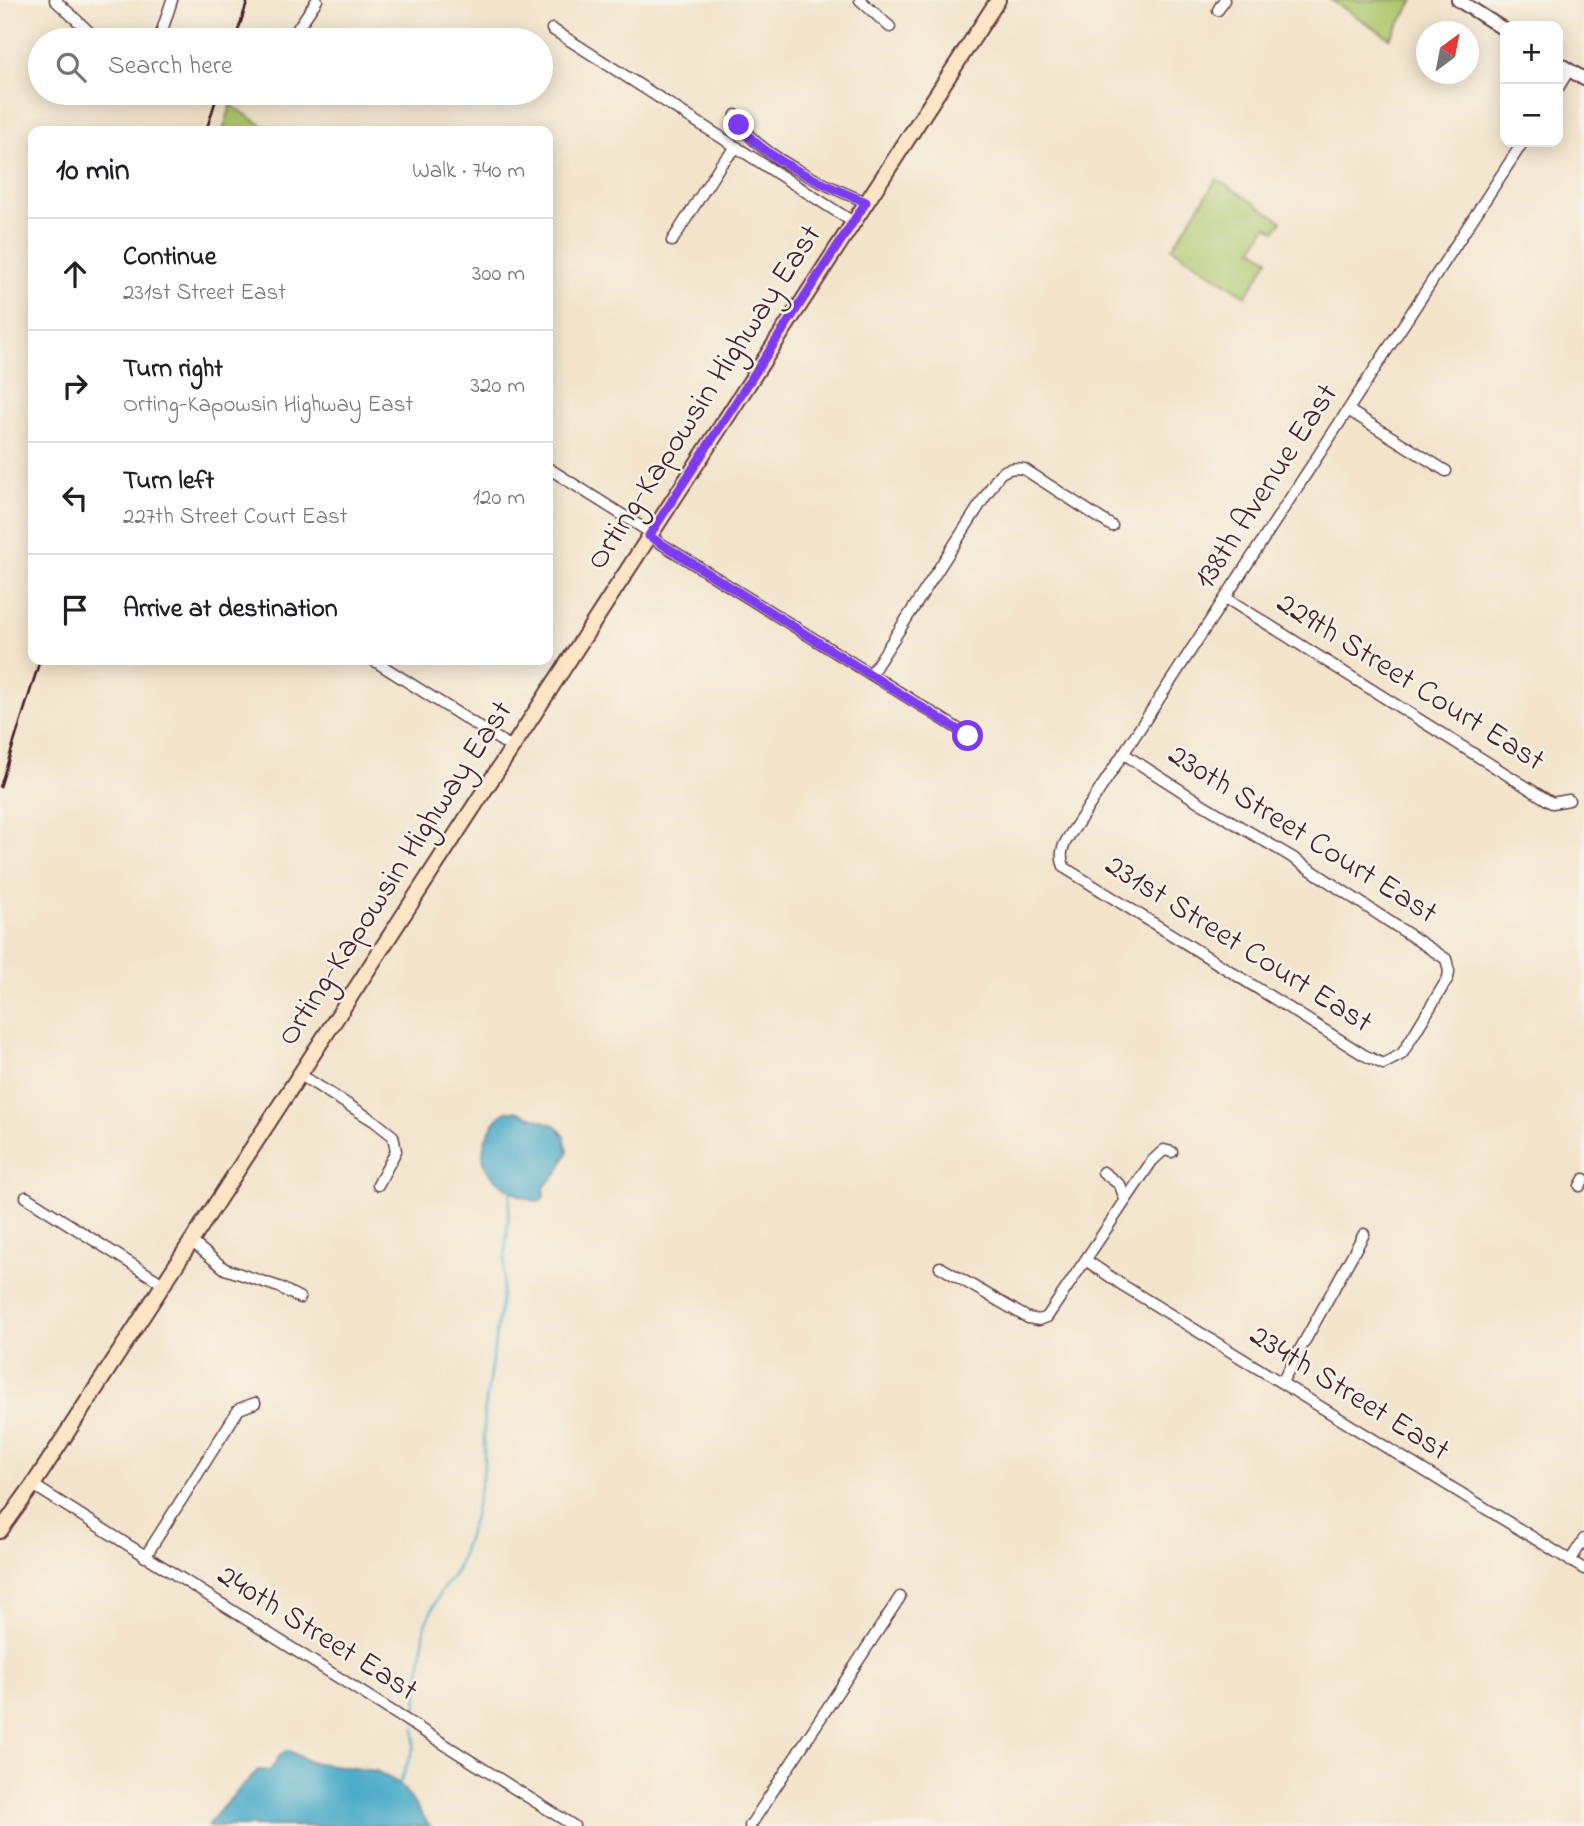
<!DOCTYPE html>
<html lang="en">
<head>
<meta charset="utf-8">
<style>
	body { margin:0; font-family:"Indie Flower",sans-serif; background:#f6f6f6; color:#202124 }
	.controls { position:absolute; right:21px; top:21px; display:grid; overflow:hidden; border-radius:14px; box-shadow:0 4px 18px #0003 }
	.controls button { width:63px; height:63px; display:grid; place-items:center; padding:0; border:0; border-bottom:2px solid #e0e0e0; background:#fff; color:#202124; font:35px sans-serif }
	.compass { position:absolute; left:1416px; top:21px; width:63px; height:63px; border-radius:50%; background:#fff; box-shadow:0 4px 18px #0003; rotate:32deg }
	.stop { position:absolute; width:21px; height:21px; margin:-16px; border:5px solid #7c3aed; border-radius:50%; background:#fff }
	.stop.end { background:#7c3aed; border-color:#fff; box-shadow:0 2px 7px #0008 }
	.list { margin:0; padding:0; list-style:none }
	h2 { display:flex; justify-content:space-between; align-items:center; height:91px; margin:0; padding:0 28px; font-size:30px }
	h2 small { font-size:23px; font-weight:400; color:#757577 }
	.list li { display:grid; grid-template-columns:46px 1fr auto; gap:21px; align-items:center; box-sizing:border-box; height:112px; padding:0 28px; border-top:2px solid #e0e0e0 }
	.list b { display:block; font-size:26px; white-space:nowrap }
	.list p { margin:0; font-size:23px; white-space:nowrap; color:#757577 }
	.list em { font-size:23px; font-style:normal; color:#757577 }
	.icon { flex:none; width:38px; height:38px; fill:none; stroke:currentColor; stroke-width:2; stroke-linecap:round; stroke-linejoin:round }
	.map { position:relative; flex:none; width:1584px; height:1826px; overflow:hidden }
	.search { position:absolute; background:#fff; box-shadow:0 4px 18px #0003; left:28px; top:28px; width:525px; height:77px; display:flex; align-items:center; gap:18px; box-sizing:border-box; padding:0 24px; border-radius:38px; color:#757577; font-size:26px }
	.panel { position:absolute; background:#fff; box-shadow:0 4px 18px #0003; left:28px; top:126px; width:525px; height:539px; border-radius:14px }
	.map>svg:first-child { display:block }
</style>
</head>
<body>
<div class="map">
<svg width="1584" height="1826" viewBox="0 0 1584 1826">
	<rect width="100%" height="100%" fill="#f7f3e8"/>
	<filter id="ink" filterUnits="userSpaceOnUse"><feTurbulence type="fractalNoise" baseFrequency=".0143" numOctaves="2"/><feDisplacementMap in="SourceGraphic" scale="14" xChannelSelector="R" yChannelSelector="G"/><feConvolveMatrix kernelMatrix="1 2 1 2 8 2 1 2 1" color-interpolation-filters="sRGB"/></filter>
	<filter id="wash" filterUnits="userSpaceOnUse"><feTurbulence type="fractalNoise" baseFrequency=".00686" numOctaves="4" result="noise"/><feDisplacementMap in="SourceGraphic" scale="28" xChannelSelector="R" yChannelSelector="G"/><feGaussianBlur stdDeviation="1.57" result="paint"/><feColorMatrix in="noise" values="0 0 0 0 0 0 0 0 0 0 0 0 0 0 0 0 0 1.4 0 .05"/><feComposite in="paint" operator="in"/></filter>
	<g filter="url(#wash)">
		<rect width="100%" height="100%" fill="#f3e4cb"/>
		<path fill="#adc76d" stroke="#7c734c" stroke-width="2" d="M1331,0h83l-24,38z
			M231,105l40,26h-48z
			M1217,179l65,42 -7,10 -8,-5 -14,22 16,11 -23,37 -74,-48z"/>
		<path fill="#48aac8" stroke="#49647a" stroke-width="2" d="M506,1111h10l41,15 7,10 4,16 -10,20 -14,15 1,8 -4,6c-14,0 -23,-6 -35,-14 -7,-5 -15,-10 -19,-18 -11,-20 4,-46 19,-58z
			M289,1751l21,11 66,9 24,13 30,42h-222l12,-16 38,-40 12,1 11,-17z"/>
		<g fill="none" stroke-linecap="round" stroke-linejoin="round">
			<path stroke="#48aac8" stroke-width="2.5" d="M415,1722l10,-97 15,-32 17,-23 16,-50 11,-51v-55l18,-119 9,-108
				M399,1785l15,-38 1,-19"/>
		</g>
	</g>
	<g filter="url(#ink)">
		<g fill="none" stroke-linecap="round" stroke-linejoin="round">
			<g stroke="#633d43" stroke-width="13">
				<path id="minor" d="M55,0l43,40
					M860,0l30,27
					M1218,10l6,-10
					M552,29l301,193
					M159,40l13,-40
					M290,40l27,-40
					M1558,88l11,-18
					M736,115c12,37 95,73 130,87
					M672,241l49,-77 16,-17
					M1348,410l98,61
					M548,468l103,65
					M649,536l319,199
					M1226,598l326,205 17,-3
					M373,660l138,87
					M871,674l128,-199c7,-7 15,-8 25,-6l88,57
					M1124,754l78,50 88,52 156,103 3,12 -1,7 -46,76 -19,10 -19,-9 -299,-187c-9,-16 2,-29 11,-42l447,-684
					M299,1074l75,47 19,15 3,15 -18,34
					M1103,1172l17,13 5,14
					M1580,1186l4,-7
					M26,1197l137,87
					M191,1241l34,28 54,18 21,11
					M1087,1261l37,25 460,283
					M940,1267l88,51 11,2 8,-3 105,-156 12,-11 8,2
					M1282,1382l82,-148
					M33,1485l541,341
					M145,1557l94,-148 16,-6
					M1570,1561l14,-22
					M750,1826l150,-229"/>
			</g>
			<g stroke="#633d43" stroke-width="16">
				<path id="tertiary" d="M1458,0l47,30
					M1558,63l26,16"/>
			</g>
			<g stroke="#633d43" stroke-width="18">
				<path id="secondary" d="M0,1531l33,-46 965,-1485"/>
			</g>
			<use href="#minor" stroke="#fff" stroke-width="10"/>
			<use href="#tertiary" stroke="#fff" stroke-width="12"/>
			<use href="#secondary" stroke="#fde5c5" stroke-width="14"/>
			<path stroke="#4a1f2b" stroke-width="2.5" d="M235,40l13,-40
				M206,131l12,-38
				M0,787l40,-127"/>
		</g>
	</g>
	<g fill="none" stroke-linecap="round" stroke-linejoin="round" filter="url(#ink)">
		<path stroke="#7c3aed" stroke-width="9" d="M739,125c25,34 89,62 127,77l-217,334 319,200"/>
	</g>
	<g text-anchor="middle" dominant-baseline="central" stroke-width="5" stroke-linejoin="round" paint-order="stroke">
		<g font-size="32" fill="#4a1f2b" stroke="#f7f3e8">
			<text transform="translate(705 398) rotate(-57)">Orting-Kapowsin Highway East</text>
			<text transform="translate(1267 487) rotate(-57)">138th Avenue East</text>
			<text transform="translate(1410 683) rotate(32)">229th Street Court East</text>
			<text transform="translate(1302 835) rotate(32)">230th Street Court East</text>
			<text transform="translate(396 874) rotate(-57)">Orting-Kapowsin Highway East</text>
			<text transform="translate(1238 945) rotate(32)">231st Street Court East</text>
			<text transform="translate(1349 1394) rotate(32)">234th Street East</text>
			<text transform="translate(317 1634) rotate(32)">240th Street East</text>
		</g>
	</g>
</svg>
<div class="controls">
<button>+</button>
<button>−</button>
</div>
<svg class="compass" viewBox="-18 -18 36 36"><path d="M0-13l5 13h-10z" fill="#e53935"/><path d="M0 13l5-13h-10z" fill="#757577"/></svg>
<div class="stop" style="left:968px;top:736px"></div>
<div class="stop end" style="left:739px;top:125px"></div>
<div class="search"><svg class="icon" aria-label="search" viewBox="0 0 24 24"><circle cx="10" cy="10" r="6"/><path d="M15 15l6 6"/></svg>Search here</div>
<section class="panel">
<h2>10 min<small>Walk · 740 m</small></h2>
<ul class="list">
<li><svg class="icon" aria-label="ahead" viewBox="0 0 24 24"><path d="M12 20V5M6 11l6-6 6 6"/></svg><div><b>Continue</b><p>231st Street East</p></div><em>300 m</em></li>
<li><svg class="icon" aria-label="right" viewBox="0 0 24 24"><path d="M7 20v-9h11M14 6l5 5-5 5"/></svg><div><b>Turn right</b><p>Orting-Kapowsin Highway East</p></div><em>320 m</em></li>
<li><svg class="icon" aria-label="left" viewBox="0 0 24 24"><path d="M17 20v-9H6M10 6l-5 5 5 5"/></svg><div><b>Turn left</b><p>227th Street Court East</p></div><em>120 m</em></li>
<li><svg class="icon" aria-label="arrive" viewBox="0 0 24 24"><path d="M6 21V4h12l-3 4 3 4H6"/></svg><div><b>Arrive at destination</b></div></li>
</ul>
</section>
</div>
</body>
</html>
